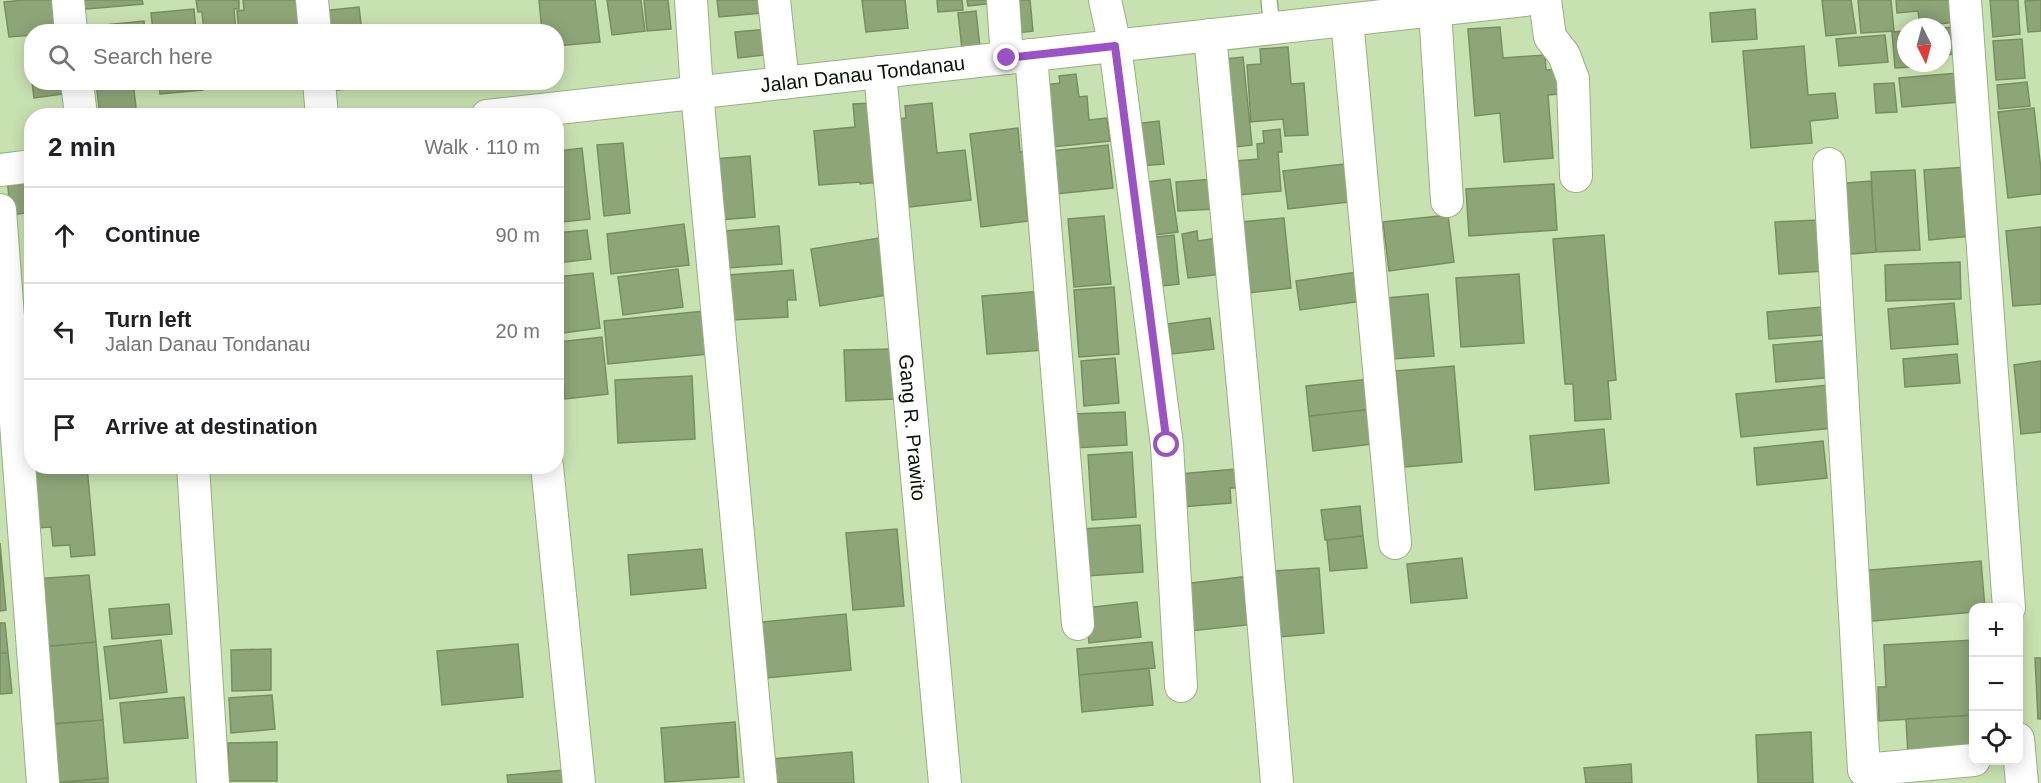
<!DOCTYPE html>
<html lang="en">
<head>
<meta charset="utf-8">
<style>
	body { margin:0; font-family:Arial,sans-serif; background:#f6f6f6; color:#202124 }
	.controls { position:absolute; right:18px; bottom:18px; display:grid; overflow:hidden; border-radius:12px; box-shadow:0 3px 15px #0003 }
	.controls button { width:54px; height:54px; display:grid; place-items:center; padding:0; border:0; border-bottom:2px solid #e0e0e0; background:#fff; color:#202124; font:30px sans-serif }
	.compass { position:absolute; left:1897px; top:18px; width:54px; height:54px; border-radius:50%; background:#fff; box-shadow:0 3px 15px #0003; rotate:174deg }
	.stop { position:absolute; width:18px; height:18px; margin:-14px; border:4px solid #9a52c6; border-radius:50%; background:#fff }
	.stop.end { background:#9a52c6; border-color:#fff; box-shadow:0 2px 6px #0008 }
	.list { margin:0; padding:0; list-style:none }
	h2 { display:flex; justify-content:space-between; align-items:center; height:78px; margin:0; padding:0 24px; font-size:26px }
	h2 small { font-size:20px; font-weight:400; color:#757577 }
	.list li { display:grid; grid-template-columns:39px 1fr auto; gap:18px; align-items:center; box-sizing:border-box; height:96px; padding:0 24px; border-top:2px solid #e0e0e0 }
	.list b { display:block; font-size:22px; white-space:nowrap }
	.list p { margin:0; font-size:20px; white-space:nowrap; color:#757577 }
	.list em { font-size:20px; font-style:normal; color:#757577 }
	.icon { flex:none; width:33px; height:33px; fill:none; stroke:currentColor; stroke-width:2; stroke-linecap:round; stroke-linejoin:round }
	.map { position:relative; flex:none; width:2041px; height:783px; overflow:hidden }
	.search { position:absolute; background:#fff; box-shadow:0 3px 15px #0003; left:24px; top:24px; width:540px; height:66px; display:flex; align-items:center; gap:15px; box-sizing:border-box; padding:0 21px; border-radius:24px; color:#757577; font-size:22px }
	.panel { position:absolute; background:#fff; box-shadow:0 3px 15px #0003; left:24px; top:108px; width:540px; height:366px; border-radius:24px }
	.map>svg:first-child { display:block }
</style>
</head>
<body>
<div class="map">
<svg width="2041" height="783" viewBox="0 0 2041 783">
	<rect width="100%" height="100%" fill="#c8e1b1"/>
	<path fill="#8ea577" stroke="#778e61" stroke-width="1.5" d="M24,0h34l3,31 -29,1v3l-23,2 -5,-35z
		M75,0h67l1,4 -67,6z
		M196,0h43v9h-5l2,23h-32l-2,-20h-4z
		M243,0h57l3,32h-64l-2,-21 7,-1z
		M539,0h56l5,42 -44,4v-14h-14z
		M607,0h34l4,31 -33,4z
		M644,0h24l3,29 -24,2z
		M717,0h43l2,13 -43,4z
		M862,0h43l3,28 -42,4z
		M937,0h25l1,10 -25,2z
		M967,0h28v3l-27,3z
		M1005,0h25l3,31 -25,3z
		M1822,0h29l5,33 -30,3z
		M1858,0h33l3,31 -33,2z
		M1896,0h58l3,22 -37,4 -2,-15 -21,2z
		M1990,0h28l2,34 -27,3z
		M2041,0v31l-13,1 -3,-31z
		M359,7l3,25h-39l-2,-21z
		M194,9l2,23h-43l-2,-19z
		M1755,9l2,30 -45,3 -2,-29z
		M976,11l4,36 -18,2 -4,-36z
		M144,21l1,11h-71v-4z
		M1500,27l3,31 42,-3 1,15 11,-1 2,25 -11,1 5,63 -49,4 -4,-49 -25,3 -7,-87z
		M1955,27l2,27 -15,1v-27z
		M771,29l3,25 -36,4 -3,-26z
		M1906,31v32h24v3l-35,2 -3,-36z
		M1885,35l3,27 -49,4 -3,-27z
		M2022,39l3,39 -29,2 -3,-39z
		M32,42v37l-6,-36z
		M1804,46l4,49 27,-2 3,25 -28,3 2,22 -61,5 -8,-97z
		M1288,47l3,37 13,-1 4,52 -23,1 -2,-17 -32,3 -4,-57 14,-1 -1,-15z
		M1243,57l9,88 -27,3 -10,-88z
		M1958,73l2,29 -58,5 -3,-29z
		M1076,74l3,23 8,-1 2,24 18,-2 3,23 -58,6 -6,-62 14,-2 -1,-7z
		M32,82h29l1,12 -28,4z
		M96,82h37l4,34h-37z
		M159,82h43l1,8 -43,4z
		M328,82h39v5l-38,4z
		M2027,82l3,24 -31,3 -2,-24z
		M1894,83l3,29 -21,1 -2,-29z
		M873,103l8,79 -21,2v-2l-41,3 -5,-54 41,-4 -2,-23z
		M932,103l5,50 28,-3 6,50 -70,8 -11,-88 16,-2 -1,-12z
		M2034,108l7,62v24l-33,4 -10,-86z
		M1159,121l5,43 -24,2 -5,-42z
		M1018,128l2,24 15,-1 5,45 -14,2 2,23 -47,6 -11,-93z
		M1280,129l2,23h-4l3,39 -53,5 -3,-34 33,-3 -1,-15 7,-1 -1,-12z
		M623,143l7,70 -26,3 -7,-71z
		M1108,145l5,43 -57,6 -5,-43z
		M582,148l8,71 -28,3 -3,-25h-3v-31l6,-1 -2,-14z
		M750,156l5,61 -36,3 -5,-61z
		M1353,163l4,38 -69,8 -5,-38z
		M1967,167l5,69 -43,4 -5,-70z
		M1915,170l5,80 -44,2 -5,-80z
		M31,176l1,36 -21,3 -4,-36z
		M1170,179l8,53 -31,4 -7,-53z
		M1214,179l2,30 -38,2 -2,-29z
		M1871,181l5,71 -37,3 -5,-71z
		M1554,184l3,46 -88,6 -3,-47z
		M1448,215l6,47 -65,9 -6,-49z
		M1104,216l7,68 -37,3 -6,-68z
		M1284,218l7,70 -43,5 -7,-71z
		M1821,220l3,51 -45,3 -4,-52z
		M684,224l5,41 -78,9 -4,-40z
		M779,226l3,38 -54,4 -3,-37z
		M2041,227v77l-28,2 -7,-75z
		M587,230l4,29 -35,4v-30z
		M1197,231l1,10 27,-4 -3,37 -34,4 -6,-44z
		M1174,235l5,49 -26,3 -5,-49z
		M1604,235l12,145 -8,1 3,38 -36,2 -2,-37h-8l-12,-145z
		M885,237l9,57 -74,12 -9,-57z
		M1960,262l1,37 -75,2 -1,-36z
		M678,269l5,38 -60,8 -5,-38z
		M793,270l3,30h-9l1,17 -56,3 -4,-45z
		M1357,272l4,29 -61,9 -4,-29z
		M593,273l7,55 -44,6v-57z
		M1519,274l5,69 -63,4 -5,-69z
		M1114,287l5,67 -40,3 -5,-67z
		M1042,291l4,59 -59,4 -5,-58z
		M1428,294l6,62 -42,3 -5,-61z
		M1954,303l4,41 -67,5 -3,-40z
		M1822,307l2,28 -55,4 -2,-27z
		M704,311l4,43 -100,10 -4,-43z
		M1210,318l4,31 -42,5 -4,-30z
		M32,320v73h-2l-3,-44 -12,1 -1,-29z
		M602,337l6,57 -43,5 -6,-57z
		M1832,340l3,37 -59,5 -3,-37z
		M895,349l1,50 -50,2 -2,-51z
		M1957,354l3,29 -55,4 -2,-28z
		M1115,358l4,45 -35,3 -3,-45z
		M2041,361v71l-20,2 -7,-69z
		M1454,366l8,96 -58,5 -8,-96z
		M692,376l3,63 -77,4 -3,-63z
		M1370,379l3,30 -64,7 -3,-30z
		M1829,385l5,43 -93,9 -5,-43z
		M1376,409l5,34 -68,8 -4,-35z
		M1125,412l2,33 -53,3 -2,-34z
		M1604,429l5,54 -74,7 -5,-54z
		M1823,441l4,37 -70,7 -3,-37z
		M1132,452l4,65 -44,3 -4,-65z
		M32,466h55l8,89 -24,2 -1,-12 -17,1 -2,-19 -14,1z
		M1236,469l1,19h-7l1,15 -50,4 -2,-33z
		M1360,506l3,30 -38,4 -4,-30z
		M1140,525l3,47 -56,4 -4,-47z
		M897,529l7,77 -51,4 -7,-77z
		M1363,536l4,32 -37,3 -3,-31z
		M0,543l6,67 -6,1z
		M702,549l4,39 -75,7 -3,-40z
		M1462,558l5,40 -56,5 -4,-39z
		M1981,561l4,47h-11v4l-112,10 -4,-51z
		M1319,568l5,65 -45,4 -5,-66z
		M89,575l7,67 -55,5 -6,-68z
		M1249,576l6,48 -65,7 -6,-47z
		M1137,602l4,35 -52,6 -3,-35z
		M169,604l3,30 -60,5 -3,-30z
		M846,614l5,56 -85,8 -5,-56z
		M0,623h5l3,30h-8z
		M161,640l6,52 -57,7 -6,-52z
		M1974,640v75l-95,6 -1,-34h8l-2,-42z
		M96,642l7,78 -60,5 -7,-78z
		M1152,642l3,26 -76,7 -2,-26z
		M518,644l5,53 -81,8 -5,-54z
		M271,649v41l-39,1 -1,-41z
		M0,653h8l4,40 -12,1z
		M2035,658h6v61h-3z
		M1149,668l4,37 -71,7 -3,-37z
		M272,695l3,34 -44,4 -2,-35z
		M184,697l4,41 -64,5 -4,-40z
		M1974,715v38l-66,4 -2,-38z
		M103,720l5,58 -55,5 -5,-59z
		M735,722l4,55 -74,5 -4,-54z
		M1811,732l2,51h-55l-2,-48z
		M277,742v39h-48l-1,-38z
		M852,752l2,31h-81l-2,-24z
		M1631,764l1,19h-46l-2,-15z
		M565,770l1,13h-58l-1,-8z
		M108,778v5h-47z"/>
	<g fill="none" stroke-linecap="round" stroke-linejoin="round">
		<g stroke="#97b081" stroke-width="18">
			<path id="service" d="M1269,0l3,28"/>
		</g>
		<g stroke="#97b081" stroke-width="34">
			<g id="minor">
				<path d="M68,0l3,32"/>
				<path d="M312,0l3,32"/>
				<path d="M691,0l6,92 64,691"/>
				<path d="M774,0l9,83"/>
				<path d="M1003,0l4,58"/>
				<path d="M1105,0l10,46 52,399 14,241"/>
				<path d="M1545,0l5,37 14,18 9,24 3,97"/>
				<path d="M1965,0l44,608"/>
				<path d="M1435,10l12,191"/>
				<path d="M1347,20l48,523"/>
				<path d="M1210,35l39,417 28,331"/>
				<path d="M1031,55l47,569"/>
				<path id="s1" d="M880,72l65,711"/>
				<path d="M77,82l4,34"/>
				<path d="M319,82l3,34"/>
				<path id="s2" d="M487,116l1038,-116"/>
				<path d="M1829,164l35,606 110,-10"/>
				<path d="M0,170l32,-4"/>
				<path d="M0,210l43,573"/>
				<path d="M193,466l20,317"/>
				<path d="M547,466l32,317"/>
				<path d="M2018,739l4,44"/>
			</g>
		</g>
		<use href="#service" stroke="#fff" stroke-width="15"/>
		<use href="#minor" stroke="#fff" stroke-width="32"/>
	</g>
	<g fill="none" stroke-linecap="round" stroke-linejoin="round">
		<path stroke="#9a52c6" stroke-width="8" d="M1007,58l108,-12 52,399"/>
	</g>
	<g text-anchor="middle" dominant-baseline="central" stroke-width="6" stroke-linejoin="round" paint-order="stroke">
		<g font-size="20" fill="#091203" stroke="#f0fde5">
			<text stroke="none"><textPath href="#s2" startOffset="378">Jalan Danau Tondanau</textPath></text>
			<text stroke="none"><textPath href="#s1" startOffset="357">Gang R. Prawito</textPath></text>
		</g>
	</g>
</svg>
<div class="controls">
<button>+</button>
<button>−</button>
<button><svg class="icon" aria-label="locate" viewBox="0 0 24 24"><circle cx="12" cy="12" r="6"/><path d="M12 2v4M12 18v4M2 12h4M18 12h4"/></svg></button>
</div>
<svg class="compass" viewBox="-18 -18 36 36"><path d="M0-13l5 13h-10z" fill="#e53935"/><path d="M0 13l5-13h-10z" fill="#757577"/></svg>
<div class="stop" style="left:1167px;top:445px"></div>
<div class="stop end" style="left:1007px;top:58px"></div>
<div class="search"><svg class="icon" aria-label="search" viewBox="0 0 24 24"><circle cx="10" cy="10" r="6"/><path d="M15 15l6 6"/></svg>Search here</div>
<section class="panel">
<h2>2 min<small>Walk · 110 m</small></h2>
<ul class="list">
<li><svg class="icon" aria-label="ahead" viewBox="0 0 24 24"><path d="M12 20V5M6 11l6-6 6 6"/></svg><div><b>Continue</b></div><em>90 m</em></li>
<li><svg class="icon" aria-label="left" viewBox="0 0 24 24"><path d="M17 20v-9H6M10 6l-5 5 5 5"/></svg><div><b>Turn left</b><p>Jalan Danau Tondanau</p></div><em>20 m</em></li>
<li><svg class="icon" aria-label="arrive" viewBox="0 0 24 24"><path d="M6 21V4h12l-3 4 3 4H6"/></svg><div><b>Arrive at destination</b></div></li>
</ul>
</section>
</div>
</body>
</html>
